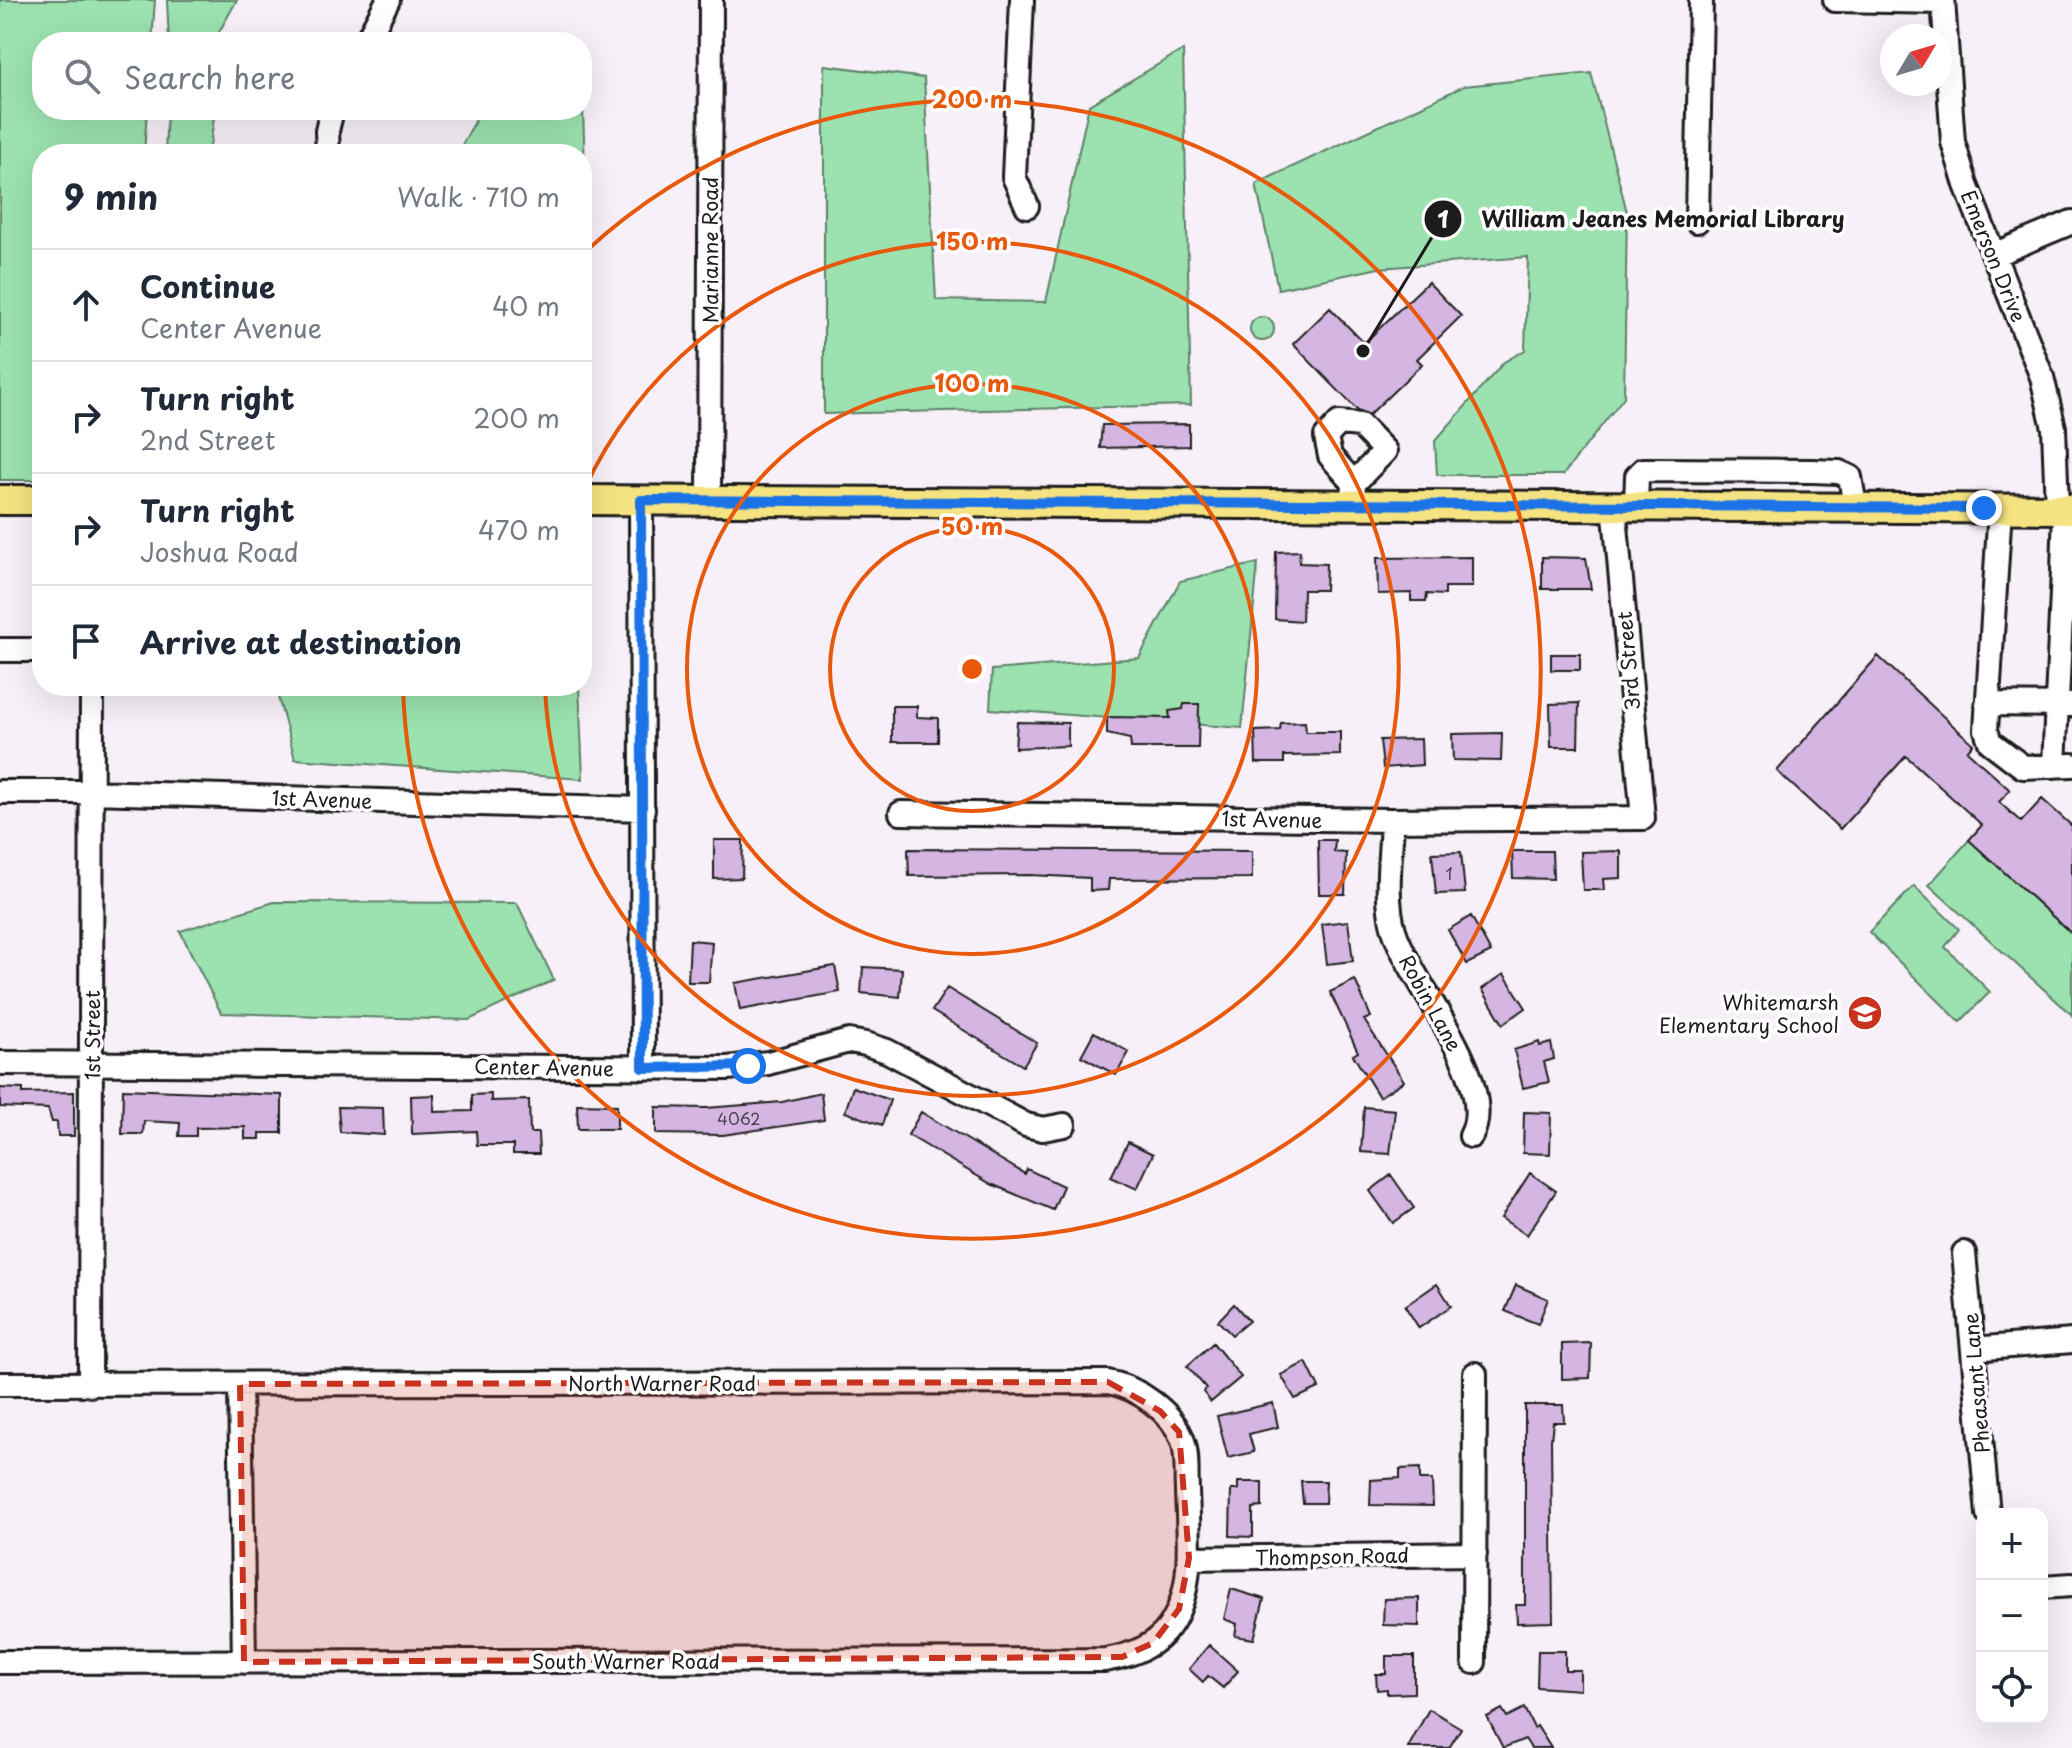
<!DOCTYPE html>
<html lang="en">
<head>
<meta charset="utf-8">
<style>
	body { margin:0; font-family:"Playpen Sans",sans-serif; background:#f2f2f3; color:#1f2937 }
	.controls { position:absolute; right:24px; bottom:24px; display:grid; overflow:hidden; border-radius:16px; box-shadow:0 8px 32px #0002 }
	.controls button { width:72px; height:72px; display:grid; place-items:center; padding:0; border:0; border-bottom:2px solid #e0e1e3; background:#fff; color:#1f2937; font:40px sans-serif }
	.compass { position:absolute; left:1880px; top:24px; width:72px; height:72px; border-radius:50%; background:#fff; box-shadow:0 8px 32px #0002; rotate:52deg }
	.stop { position:absolute; width:24px; height:24px; margin:-18px; border:6px solid #1a73e8; border-radius:50%; background:#fff }
	.stop.end { background:#1a73e8; border-color:#fff; box-shadow:0 2px 8px #0008 }
	.list { margin:0; padding:0; list-style:none }
	h2 { display:flex; justify-content:space-between; align-items:center; height:104px; margin:0; padding:0 32px; font-size:34px }
	h2 small { font-size:26px; font-weight:400; color:#747a83 }
	.list li { display:grid; grid-template-columns:52px 1fr auto; gap:24px; align-items:center; box-sizing:border-box; height:112px; padding:0 32px; border-top:2px solid #e0e1e3 }
	.list b { display:block; font-size:30px; white-space:nowrap }
	.list p { margin:0; font-size:26px; white-space:nowrap; color:#747a83 }
	.list em { font-size:26px; font-style:normal; color:#747a83 }
	.icon { flex:none; width:44px; height:44px; fill:none; stroke:currentColor; stroke-width:2; stroke-linecap:round; stroke-linejoin:round }
	.map { position:relative; flex:none; width:2072px; height:1748px; overflow:hidden }
	.search { position:absolute; background:#fff; box-shadow:0 8px 32px #0002; left:32px; top:32px; width:560px; height:88px; display:flex; align-items:center; gap:20px; box-sizing:border-box; padding:0 28px; border-radius:32px; color:#747a83; font-size:30px }
	.panel { position:absolute; background:#fff; box-shadow:0 8px 32px #0002; left:32px; top:144px; width:560px; height:552px; border-radius:32px }
	.map>svg:first-child { display:block }
</style>
</head>
<body>
<div class="map">
<svg width="2072" height="1748" viewBox="0 0 2072 1748">
	<rect width="100%" height="100%" fill="#f7f0f9"/>
	<filter id="ink" filterUnits="userSpaceOnUse"><feTurbulence type="fractalNoise" baseFrequency=".0125" numOctaves="2"/><feDisplacementMap in="SourceGraphic" scale="16" xChannelSelector="R" yChannelSelector="G"/><feConvolveMatrix kernelMatrix="1 2 1 2 8 2 1 2 1" color-interpolation-filters="sRGB"/></filter>
	<g filter="url(#ink)">
		<path fill="#9be2b0" stroke="#5c7f66" stroke-width="2" d="M0,0h155l-3,42h-110v68h105l-3,44h-102v326h-42z
			M167,0h70l-18,32v10h-50z
			M1183,50l8,355 -367,9v-349l100,13 12,222 110,2 43,-197z
			M1591,73l36,139 -3,185 -61,78h-126l-2,-34 69,-79 21,-12 3,-93 -149,11 -101,21 -22,-105 208,-98z
			M582,74l8,267 -8,4v-191h-131l11,-9 19,-35h101z
			M167,110h48l-6,44h-44z
			M1250 329a12 12 0 1 1 24 0a12 12 0 1 1-24 0Z
			M1258,563l-16,165 -252,-19 2,-39 147,-12 41,-77z
			M275,686h304l4,93 -288,-20z
			M1969,840l103,94v81l-143,-130z
			M1914,886l45,43 -14,18 45,45 -30,30 -91,-90z
			M274,902l243,1 37,77 -85,40 -248,-7 -41,-82z"/>
		<path fill="#d5b6e2" stroke="#1c1c1c" stroke-width="2" d="M1428,282l33,34 -44,43 5,5 -53,51 -11,-4 -65,-67 37,-36 34,35z
			M1189,424v22l-89,2 2,-23z
			M1300,551l-1,12 27,1 -1,26h-22l-1,31 -27,-2 1,-67z
			M1472,557v30h-27v8l-18,-1 -1,7h-15v-8l-33,1 -1,-36z
			M1542,557l44,1 5,31h-49z
			M1551,654h29v16h-29z
			M1878,656l95,88 -6,7 43,39 -11,12 22,20 21,-23 30,27v108l-103,-94 13,-15 -76,-69 -66,73 -63,-58z
			M1579,703l-1,44h-27l-1,-43z
			M1184,704h15l-1,44h-67l-1,-9 -23,-5v-17l63,1 -1,-7 14,-2z
			M892,706h25v11l21,1v24h-46z
			M1017,722l51,1v23l-53,2z
			M1305,722l1,10h34v23l-56,1v7h-28l-1,-32 25,-1 1,-7z
			M1502,733l-1,28 -48,-1 -1,-26z
			M1421,739l1,26 -39,3 -3,-28z
			M714,840h29l-1,38 -28,1z
			M1318,840h17l-1,12 12,1 -1,41h-26z
			M908,849l344,2v27l-143,1 -1,11 -18,1v-13l-60,-3 -121,1z
			M1512,851h40l1,28 -40,-1z
			M1621,851v27l-18,1 1,11h-21l-2,-38z
			M1461,852l4,41 -29,1 -4,-41z
			M1471,916l20,36 -24,12 -19,-34z
			M1348,921l5,40 -26,3 -5,-40z
			M690,940l22,2 -3,40h-21z
			M835,966l5,26 -100,18 -5,-27z
			M863,967l39,2 -2,28 -39,-4z
			M1504,974l22,34 -23,16 -21,-35z
			M1355,980l16,37 -7,3 40,61 -25,16 -26,-42 5,-3 -28,-60z
			M947,988l90,55 -14,23 -91,-55z
			M1094,1032l35,20 -13,23 -35,-19z
			M1539,1042l1,4 11,-3 3,16 -10,3 5,20 -26,6 -9,-38z
			M853,1087l37,13 -8,25 -37,-13z
			M0,1088l23,1v4l51,-1v44h-16l-1,-14h-5l-4,-13 -48,-2z
			M123,1089l159,6v38h-22v6h-15v-12l-49,1v8h-17l1,-13 -36,-2 -1,13h-21z
			M821,1093l3,27 -101,15 -67,-1v-27l50,1 76,-6z
			M491,1094v7l38,-1 1,33h8l1,21h-26v-9h-36l-1,-14 -64,3 -1,-38 23,-1v17l38,-1v-16z
			M577,1104l40,1v24h-39z
			M338,1107l45,1 1,27 -44,-3z
			M1364,1107l31,3 -5,44 -29,-2z
			M921,1112l104,62 2,-5 36,17 -10,24 -62,-26 -83,-49z
			M1524,1112l27,1 -1,41 -27,-1z
			M1128,1142l25,12 -16,35 -26,-12z
			M1530,1173l26,18 -29,44 -26,-17z
			M1391,1175l23,33 -21,15 -23,-32z
			M1437,1284l14,22 -32,22 -14,-22z
			M1516,1285l32,14 -10,25 -33,-13z
			M1234,1304l15,17 -17,14 -14,-14z
			M1213,1343l28,34 -30,25 -8,-10 3,-4 -19,-22z
			M1591,1343l-1,35 -28,1v-35z
			M1306,1362l13,26 -24,11 -14,-24z
			M1273,1403l5,24 -29,7 5,18 -26,6 -11,-42z
			M1525,1405h38l1,17h-11l-2,18 2,182 -36,1 -1,-18h9z
			M1420,1468v12h12l1,26 -63,-1 1,-25 29,-2v-9z
			M1301,1481h25l-1,22h-22z
			M1238,1482h24v25l-9,1v29l-23,-1 1,-46h7z
			M1231,1589l33,10 -10,40 -19,-3 2,-12 -13,-5z
			M1419,1598v28l-36,-1 1,-26z
			M1209,1645l29,26 -15,17 -15,-12 -5,6 -14,-13z
			M1538,1651h27v19h15v20l-43,-3z
			M1386,1656h28v37l-27,1v-5l-10,1 -1,-16h10z
			M1524,1708l10,20 3,-2 14,22h-20l-6,-9 -22,9 -16,-31 15,-8 5,8z
			M1429,1709l32,19 -12,20h-41z"/>
		<g fill="none" stroke-linecap="round" stroke-linejoin="round">
			<g stroke="#1c1c1c" stroke-width="28">
				<path id="minor" d="M1022,0l-8,177 13,29
					M1835,0l108,2
					M1943,0l10,142 13,43 76,192 12,51 3,80
					M366,42l22,-42
					M328,154l-1,-23 5,-21
					M1697,221l4,-221
					M1996,254l76,-32
					M641,500l2,568
					M709,501l2,-501
					M1353,503l1,-20 31,-32 -25,-26 -21,-2 -13,14 4,19 24,27
					M1636,504l1,-28 6,-6 169,1 27,1 11,5 5,29
					M2000,508l-14,222 4,12 33,25 49,-2
					M2065,508l-2,63h9
					M0,650h42
					M1987,704l84,1
					M2054,766l9,-195
					M0,792h92l551,17
					M901,813l491,7 251,-2 -29,-314
					M1392,820c-1,35 -8,77 2,110 16,53 106,153 77,206
					M0,1063l728,5 40,-5 81,-22 17,3 21,7 139,74 17,4 21,-4
					M1964,1253l24,261
					M1973,1349l99,-8
					M0,1384l1108,-2c29,5 65,30 75,59 5,14 3,33 4,49 1,44 9,99 -18,137 -15,21 -40,29 -64,33l-1105,2
					M240,1384l4,278
					M90,1385l2,-699
					M1189,1558l286,-4
					M2042,1587l30,-2
					M1474,1662l1,-288"/>
			</g>
			<g stroke="#1c1c1c" stroke-width="34">
				<path id="major" d="M0,500h42
					M582,500l1490,9"/>
			</g>
			<use href="#minor" stroke="#fff" stroke-width="22"/>
			<use href="#major" stroke="#f5e382" stroke-width="28"/>
		</g>
	</g>
	<g fill="none" stroke-linecap="round" stroke-linejoin="round" filter="url(#ink)">
		<path stroke="#1a73e8" stroke-width="10" d="M748,1066l-105,2 -2,-568 1343,8"/>
	</g>
	<path fill="#c8321e" fill-opacity="0.2" stroke="#c8321e" stroke-width="6" stroke-dasharray="16 10" stroke-linejoin="round" d="M1108,1382l52,29 19,21 10,126 -10,51 -26,34 -31,14 -878,5 -4,-278z"/>
	<g fill="none" stroke="#e8590c" stroke-width="4">
		<circle cx="972" cy="669" r="142"/>
		<circle cx="972" cy="669" r="285"/>
		<path d="M583 492A427 427 0 1 1 545 688"/>
		<path d="M584 253A569 569 0 1 1 403 689"/>
	</g>
	<defs>
		<g id="school-disc" transform="scale(1.8)"><circle r="9.5" fill="#c8321e" stroke="#fff"/><path d="M0-5L7-2L0 1L-7-2ZM-4 1L0 2.5L4 1V4Q0 6-4 4Z" fill="#fff"/></g>
	</defs>
	<g fill-rule="evenodd">
		<use href="#school-disc" x="1865" y="1013"/>
	</g>
	<g text-anchor="middle" dominant-baseline="central" stroke-width="7" stroke-linejoin="round" paint-order="stroke">
		<g font-size="16" fill="#4a424e">
			<text x="1449" y="873">1</text>
			<text x="739" y="1118">4062</text>
		</g>
		<g font-size="20" fill="#1c1c1c" stroke="#fff">
			<text transform="translate(710 250) rotate(-90)">Marianne Road</text>
			<text transform="translate(1994 256) rotate(68)">Emerson Drive</text>
			<text transform="translate(1628 661) rotate(-95)">3rd Street</text>
			<text transform="translate(322 799) rotate(2)">1st Avenue</text>
			<text transform="translate(1272 819) rotate(1)">1st Avenue</text>
			<text transform="translate(1431 1003) rotate(61)">Robin Lane</text>
			<text transform="translate(92 1035) rotate(-90)">1st Street</text>
			<text transform="translate(544 1067) rotate(1)">Center Avenue</text>
			<text x="662" y="1383">North Warner Road</text>
			<text transform="translate(1976 1383) rotate(-95)">Pheasant Lane</text>
			<text transform="translate(1332 1556) rotate(-1)">Thompson Road</text>
			<text x="626" y="1661">South Warner Road</text>
		</g>
		<g font-size="20" fill="#1c1c1c" stroke="#fff" text-anchor="end">
			<text x="1839" y="1002">Whitemarsh<tspan x="1839" dy="23">Elementary School</tspan></text>
		</g>
	</g>
	<circle cx="972" cy="669" r="12" fill="#e8590c" stroke="#fff" stroke-width="4"/>
	<g font-size="24" text-anchor="middle" font-weight="bold" fill="#e8590c" stroke="#fff" stroke-width="7" stroke-linejoin="round" paint-order="stroke">
		<text x="972" y="108">200 m</text>
		<text x="972" y="250">150 m</text>
		<text x="972" y="392">100 m</text>
		<text x="972" y="535">50 m</text>
	</g>
	<path fill="none" stroke="#1c1c1c" stroke-width="3" d="M1363 351L1443 219"/>
	<g fill="#1c1c1c" stroke="#fff" stroke-width="3">
		<circle cx="1363" cy="351" r="8"/>
		<circle cx="1443" cy="219" r="20"/>
	</g>
	<g font-size="24" text-anchor="middle" font-weight="bold" fill="#fff">
		<text x="1443" y="228">1</text>
	</g>
	<g font-size="22" text-anchor="middle" font-weight="bold" fill="#1c1c1c" stroke="#fff" stroke-width="7" stroke-linejoin="round" paint-order="stroke">
		<text x="1663" y="227">William Jeanes Memorial Library</text>
	</g>
</svg>
<div class="controls">
<button>+</button>
<button>−</button>
<button><svg class="icon" aria-label="locate" viewBox="0 0 24 24"><circle cx="12" cy="12" r="6"/><path d="M12 2v4M12 18v4M2 12h4M18 12h4"/></svg></button>
</div>
<svg class="compass" viewBox="-18 -18 36 36"><path d="M0-13l5 13h-10z" fill="#e53935"/><path d="M0 13l5-13h-10z" fill="#747a83"/></svg>
<div class="stop" style="left:748px;top:1066px"></div>
<div class="stop end" style="left:1984px;top:508px"></div>
<div class="search"><svg class="icon" aria-label="search" viewBox="0 0 24 24"><circle cx="10" cy="10" r="6"/><path d="M15 15l6 6"/></svg>Search here</div>
<section class="panel">
<h2>9 min<small>Walk · 710 m</small></h2>
<ul class="list">
<li><svg class="icon" aria-label="ahead" viewBox="0 0 24 24"><path d="M12 20V5M6 11l6-6 6 6"/></svg><div><b>Continue</b><p>Center Avenue</p></div><em>40 m</em></li>
<li><svg class="icon" aria-label="right" viewBox="0 0 24 24"><path d="M7 20v-9h11M14 6l5 5-5 5"/></svg><div><b>Turn right</b><p>2nd Street</p></div><em>200 m</em></li>
<li><svg class="icon" aria-label="right" viewBox="0 0 24 24"><path d="M7 20v-9h11M14 6l5 5-5 5"/></svg><div><b>Turn right</b><p>Joshua Road</p></div><em>470 m</em></li>
<li><svg class="icon" aria-label="arrive" viewBox="0 0 24 24"><path d="M6 21V4h12l-3 4 3 4H6"/></svg><div><b>Arrive at destination</b></div></li>
</ul>
</section>
</div>
</body>
</html>
